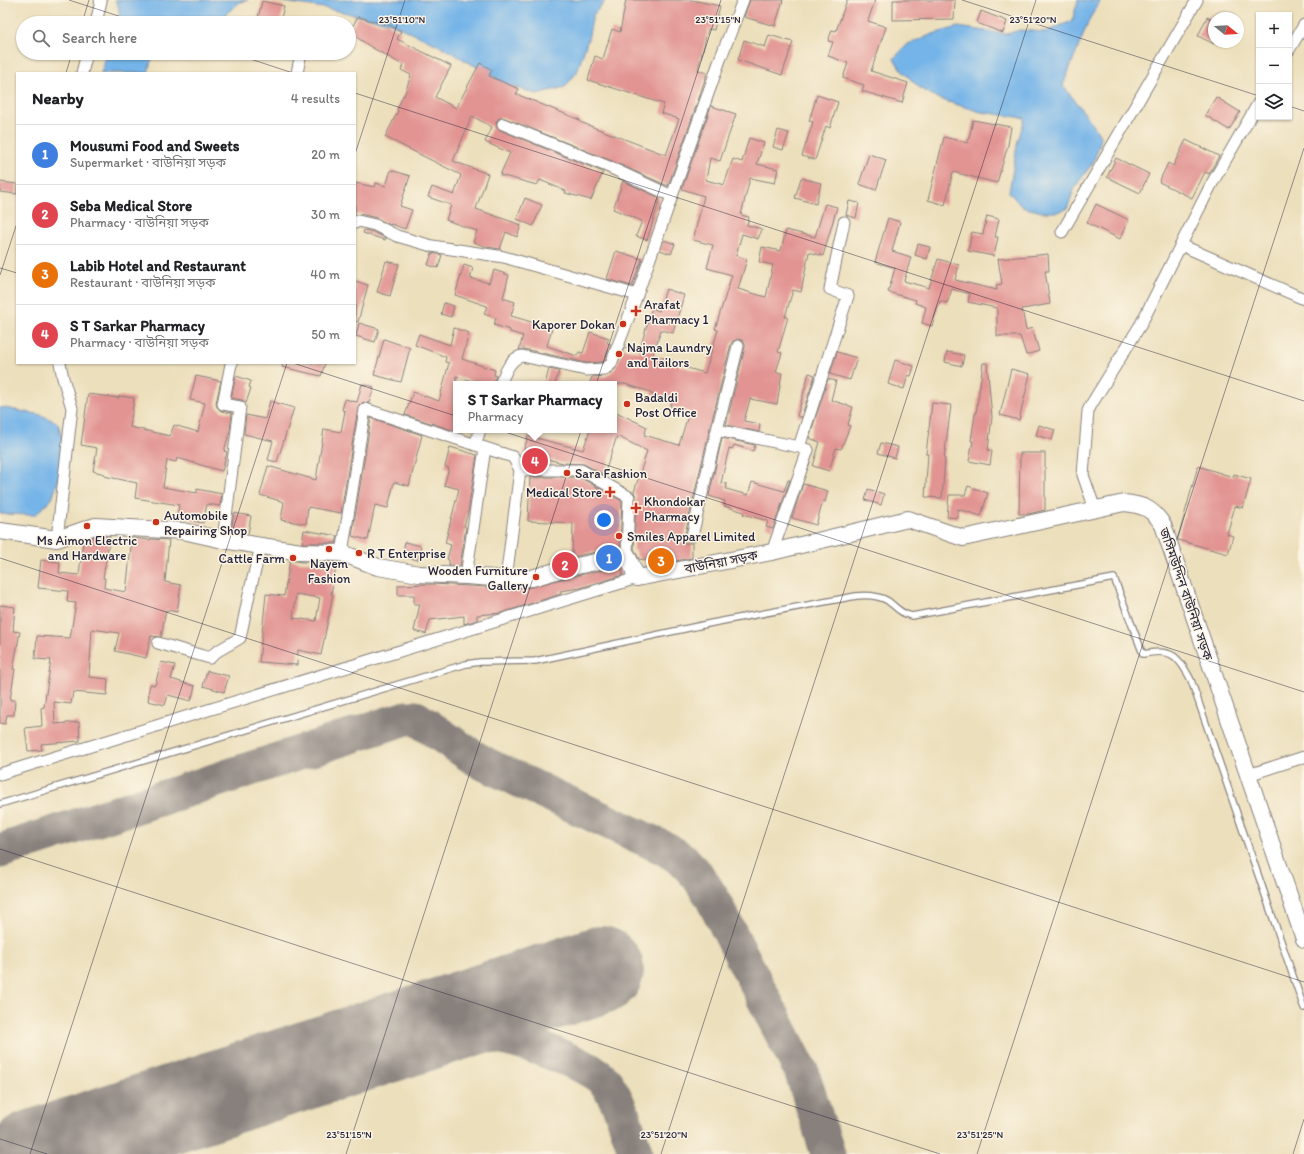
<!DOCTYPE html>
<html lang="en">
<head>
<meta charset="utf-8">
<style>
	body { margin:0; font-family:Itim,"Noto Sans Bengali",sans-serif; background:#f6f6f6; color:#202124 }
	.controls { position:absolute; right:12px; top:12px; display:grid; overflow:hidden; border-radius:0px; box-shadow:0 1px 3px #0004 }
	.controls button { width:36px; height:36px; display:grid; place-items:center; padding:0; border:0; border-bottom:1px solid #e0e0e0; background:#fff; color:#202124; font:20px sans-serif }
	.compass { position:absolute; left:1208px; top:12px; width:36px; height:36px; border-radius:50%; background:#fff; box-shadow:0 1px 3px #0004; rotate:108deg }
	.you { position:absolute; left:604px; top:520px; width:14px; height:14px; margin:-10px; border:3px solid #fff; border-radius:50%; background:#1a73e8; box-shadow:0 0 0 6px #1a73e833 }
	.badge { display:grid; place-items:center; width:26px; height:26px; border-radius:50%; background:#0f766e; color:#fff; font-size:13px; font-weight:700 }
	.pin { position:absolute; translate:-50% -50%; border:2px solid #fff; box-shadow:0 1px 4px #0006 }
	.popup { position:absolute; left:453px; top:381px; width:164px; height:52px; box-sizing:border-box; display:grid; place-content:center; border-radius:0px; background:#fff; filter:drop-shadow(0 1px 3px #0005); font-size:13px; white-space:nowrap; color:#757577 }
	.popup b { font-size:15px; color:#202124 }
	.popup::after { content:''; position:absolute; left:50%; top:100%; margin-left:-8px; border:8px solid transparent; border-top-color:#fff }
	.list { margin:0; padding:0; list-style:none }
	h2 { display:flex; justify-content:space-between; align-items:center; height:52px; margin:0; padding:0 16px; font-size:17px }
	h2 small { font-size:13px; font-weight:400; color:#757577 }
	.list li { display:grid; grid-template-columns:26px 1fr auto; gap:12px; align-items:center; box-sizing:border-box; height:60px; padding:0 16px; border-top:1px solid #e0e0e0 }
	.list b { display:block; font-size:15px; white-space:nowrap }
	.list p { margin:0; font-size:13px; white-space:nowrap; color:#757577 }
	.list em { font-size:13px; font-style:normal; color:#757577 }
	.icon { flex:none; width:22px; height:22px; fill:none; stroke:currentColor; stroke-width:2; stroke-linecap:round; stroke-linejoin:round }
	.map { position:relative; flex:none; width:1304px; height:1154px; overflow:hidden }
	.search { position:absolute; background:#fff; box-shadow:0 1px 3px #0004; left:16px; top:16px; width:340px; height:44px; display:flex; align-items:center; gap:10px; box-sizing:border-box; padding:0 14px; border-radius:22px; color:#757577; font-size:15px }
	.panel { position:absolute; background:#fff; box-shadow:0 1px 3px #0004; left:16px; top:72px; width:340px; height:292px; border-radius:0px }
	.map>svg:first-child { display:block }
</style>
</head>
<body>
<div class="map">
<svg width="1304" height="1154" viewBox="0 0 1304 1154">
	<rect width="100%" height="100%" fill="#fcf5e5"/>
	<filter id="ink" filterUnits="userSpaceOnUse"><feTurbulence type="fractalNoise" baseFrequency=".025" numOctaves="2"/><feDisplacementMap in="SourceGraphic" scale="8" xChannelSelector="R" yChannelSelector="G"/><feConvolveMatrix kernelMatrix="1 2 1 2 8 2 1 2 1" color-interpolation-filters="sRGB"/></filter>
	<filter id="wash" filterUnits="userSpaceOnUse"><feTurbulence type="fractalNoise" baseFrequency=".012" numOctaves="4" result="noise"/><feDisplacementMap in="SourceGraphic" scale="16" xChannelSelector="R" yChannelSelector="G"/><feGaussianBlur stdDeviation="0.9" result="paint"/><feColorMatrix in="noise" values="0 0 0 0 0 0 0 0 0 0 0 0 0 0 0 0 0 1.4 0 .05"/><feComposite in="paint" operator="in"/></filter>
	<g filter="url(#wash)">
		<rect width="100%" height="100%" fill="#ecdfbc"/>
		<path fill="#74b4e8" stroke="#4b6b92" d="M115,0h133l-8,2 -25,21h-97c2,-9 2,-16 -3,-23z
			M272,0h334l-13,15 -5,24 -11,33 -12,15 -29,7 -28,-9 -66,-38 -54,-25 -64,-14z
			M1078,0h23l-11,18 -27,67c13,18 28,34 38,53l-4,14 -5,12 -17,23 -8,22 -10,3h-15l-20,-5 -13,-15 9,-52 7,-22 -44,-6 -42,-13 -19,-11 -19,-18 -7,-12 14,-14 25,-10 25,-7 48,7 14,-4 25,2 27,-11z
			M107,53h46l-5,20h-47z
			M0,407l41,8 17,8 5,20 -4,35 -7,21 -17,16 -35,-1z"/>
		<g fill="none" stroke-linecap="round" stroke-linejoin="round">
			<path stroke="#87807c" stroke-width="35" d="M0,851l406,-133h10l57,39 14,8 179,84 17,11 14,15 14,21 91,177 26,81
				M391,1038c26,-3 52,-6 78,-5 32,2 74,15 102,28 12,5 28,13 36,23 14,20 21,47 29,70"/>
			<path stroke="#87807c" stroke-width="88" d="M33,1154l567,-184"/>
		</g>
		<g id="blocks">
			<path fill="#e29493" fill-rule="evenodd" d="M626,0h66l28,6 -6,24 -6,-1 -10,41 9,3 -9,28 -30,85 -56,-25 -110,-44 -4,2 -2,3 1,6 3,2 103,42 -12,28 -26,-7 1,-2 -26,-11 -3,5 -37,-10 10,-22 -25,-11 7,-15 -20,-11 -19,45 35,13 -12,35 45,16 -4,12 -11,-5 -6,17 -13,-2 -14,-5 4,-11 -31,-11 5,-15 -23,-8 4,-10 22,8 7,-20 -76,-38 13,-26 -1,-1 6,-15 1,1 7,-21 -10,-5 2,-5 -32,-18 -22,-15 9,-15 26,7 1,-1 16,8 -4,8 54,27 -16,31 21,11 24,-45 12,7 -3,6 30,13 -3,5 64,26v2l86,33 13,-36 -18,-6 3,-9 -76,-24 7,-24 8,3 9,-30 8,3z
				M750,0h33l-8,26 -31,-9z
				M847,0h28l-7,21 18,6 -15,44 37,12 -6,20 -40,-12 2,-6 -21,-7 5,-15 -20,-7 5,-14 -5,-1 4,-11 4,1z
				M893,0h62l-1,19 -61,1z
				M262,1l22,5 -4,17 -22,-5z
				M981,11l26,10 -4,12 -26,-10z
				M1207,17l7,4v23l-16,-8z
				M769,35l24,7 -11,33 -44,-15 6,-20 21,7z
				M817,95l21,7 -8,26 -4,-2 -11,34 -13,-4 11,-34 -4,-1z
				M1216,97l24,15 -11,18 -24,-15z
				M711,106l25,8 -16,47 -10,-3 -4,22 18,5 9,-26 9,3 7,-24 15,5 -7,21 21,5 -3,14 -25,-5 -9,37 8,2 -2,8 15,4 -4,10 -16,-5 -6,22 11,3 -9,30 28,8 7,-32 -14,-3 3,-15 19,4 5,-21 29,7 10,-33 12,3 -14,49 -14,-4 -8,40 -8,-2 -8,27h3l-10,35 4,1 -6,19 6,1 -5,31 -27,-5 -6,22 16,3 -1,8 -33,-7 19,-78v-3l-2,-3 -4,-2 -6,2 -2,3 -21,84 -25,106 -1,9h8v15l-21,4h-14l-18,-3 -5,-10 2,-52 -2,-5 13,-41 -30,-15 -13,39 -20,-11 -21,-1 -40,-10 5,-17 55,14 7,-20h24v-19l33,16 -3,8 35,10 10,-33 -19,-6 2,-5 -21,-7v-2l-26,-8h-36l3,-7 14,-1 9,-7 9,-21 15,4 13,-44 7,3 7,-22 18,6 -11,38 -12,-3 -8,25 27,8v3l25,7 13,-43 -3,-1 17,-54 -25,-7 6,-23 -20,-5 11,-44 -22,-7z
				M973,120l38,7 -3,18 -11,38 -44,-11 -8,33 -17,-5 16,-63 24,6z
				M778,130l11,3 -6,17 -10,-3z
				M1186,140l33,16 -10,18 -4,-2 -13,26 -33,-16 9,-19 5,3z
				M869,154l17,6 -10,30 -17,-6z
				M1116,158l33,16 -9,19 -33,-16z
				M391,170l19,6 -10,30 12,4 -7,19 -14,-5 -1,1 -13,-7 -17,-4 -5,1v-32l20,4 1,-4 10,3z
				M801,178l20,5 -5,21 -21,-6z
				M623,181l37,17 -13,42 -11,-4 6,-15 -29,-12z
				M0,182l17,2v10l-17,-2z
				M525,198l17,7 -9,21 -16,-7z
				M849,201l10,2 -3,15 -10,-3z
				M1096,204l33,16 -9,19 -33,-16z
				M987,216l12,3 -4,18h3l-4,19 -26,-5 4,-19 11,2z
				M888,218l12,4 -8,29 19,6 -7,24 25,7 9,-29 21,6 -4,15 42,10 -1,-5 6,-1 -4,-25 50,-5 1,17h-4l5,33 -28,5 4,21 6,-2 7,23 -13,4 -6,-19h-23v-28l-29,-6 2,-8 -18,-5 -5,14 -7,-2 -8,25 -10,-3 4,-16 -11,-4 1,-3 -28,-8 7,-24 -20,-6z
				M364,230l9,2 13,6 -1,2 -22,-7z
				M664,240l11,4 -4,10 -11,-4z
				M918,244l12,3 -3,12 -12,-4z
				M616,251l26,8 -10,27 -25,-7z
				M432,253l10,2 -4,13 -10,-3z
				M386,261l13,3 -9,32 -13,-4z
				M464,265l9,3 -3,10 19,5 5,-13 15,5 -6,23 12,4 -4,14 41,12 -5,18 30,10 2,-4 4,1 7,-21 19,6 -2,5 4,1 -6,16 -3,2 -15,1 -63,-14 -5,1 4,-14 -13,-4v-2l-16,-5 2,-7 -12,-4 3,-8 -32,-11z
				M355,281l13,4 -10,37 -3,-1z
				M444,303l10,3 -3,11 -10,-3z
				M359,323l20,6 -4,13 -19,-6z
				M454,328l15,5 -7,26 33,11 -1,5 2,1 -3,8h-13l-24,-8v55l-51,-16 8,-23 26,9 10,-38 -4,-1 1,-5 -31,-12 4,-11 31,11z
				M384,339l26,9 -9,34 -27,-7z
				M837,352l20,6 -7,22 -20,-6z
				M947,352l17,3 -2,11 -17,-4z
				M895,360l19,6 -3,10 -3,-1 -4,14 -16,-5z
				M283,363h42l-4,13 -39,-9z
				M983,363h4l5,54 -4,33 4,1 -2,14 -21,-4 4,-20h-2l4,-27h1z
				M549,369l10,2 -4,13h-10z
				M1011,369l19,5 -11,46 -19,-5z
				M809,373l6,2 -14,43 -4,-2z
				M196,376l25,5 -5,22 1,4 4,4 11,2 -2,18 -6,20 3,1 -5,19 -45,-13 -1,4 -9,-2 -4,27 34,6v-4l25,5 -2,12 -13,-2 -4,19 -12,-3 1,-2 -15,-2 2,-11 -44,-7 2,-15 -33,-7 1,-2 -12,-3 4,-23 -16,-3 7,-51 31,4v-2l15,2 -4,29 40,9 4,-11 24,7 7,-29 -15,-3z
				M236,376l15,5 -2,6 2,1 -5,15 -4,-3 -11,-2z
				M828,379l8,2 -5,19 22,7 -5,18 2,1 -9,23 -5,-1 -7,23 -16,-5 7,-24 -11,-4z
				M362,384l12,3 -5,16 -6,-1 -3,3 -2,3 -17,105 -33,-6 -2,17 -25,-4 3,-18 -24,-7 8,-29 48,14 8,-51 17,3 4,-21 -3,-1 3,-11 12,3z
				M270,401l24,7 -17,54 -9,-2 5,-19 -29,-7 2,-19 19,4z
				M932,403l19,2 -7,54h1l-3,39 -17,-1 3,-43h-2z
				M371,418l51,17 -13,51 -15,-4 -6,26 -13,-3 -7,35 -16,-4z
				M1039,425l16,5 -3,10 -16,-5z
				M722,438l33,7 -2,6 -19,-6 -2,4 -3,-1 -8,35 6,1 -1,5 22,6 4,-13 32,9 4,-11h2l-17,49 -7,-2 2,-6 -25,-7 1,-2 -20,-6 1,-5 -16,-5z
				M881,443l17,4 -3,11 -17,-5z
				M450,447l27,8 -9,57 -4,14 2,1 -6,39h-11v-6l-2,-1 4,-14 -6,-2 14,-54 -15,-4 5,-17 -4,-1z
				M1020,453h25v57l-17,4h-9z
				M1198,466l35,11 1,-3 17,5 -8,29 -8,-2 -8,28 6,2 -5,18 -50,-14v-2z
				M530,477h49l43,24 -2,46 -48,10 1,-34 -45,-2z
				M803,484l25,7 -3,11 -2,-1 -7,24 -24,-7z
				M968,486l20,7 -7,23 -23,-7v9l-11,-1 2,-22h16z
				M868,489l16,5 -3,11 -16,-5z
				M234,513l17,3 -3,18 -17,-2z
				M304,530l34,6 -2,7h-34z
				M96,536h14l-7,42h2l-1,10 22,4 6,-54 18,2v-1l19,1 -4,42 16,3 -4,27 -11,-2 -5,27 -10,-1 -5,22 -31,-7 4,-18 -27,-4 -3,48 19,2 -1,16 -34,-3 -2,12 -17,-2 1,22 24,-2 1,19 -39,3 1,6 -14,1 -3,-23 17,-2 -1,-18 3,-1 7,-47 -16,-1 2,-23 33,2 6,-35 -9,-1 1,-11 -30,-3 3,-28 19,2 -1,11 20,2 4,-35z
				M405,542l16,4 -3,14 -16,-4z
				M290,560l11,2h36l-6,32h2l-12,61 -23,-5 -1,15 -38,-3 7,-68 18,2zM296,594l24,4 -4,23 -23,-3z
				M621,566l2,9 -43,13 -20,3 1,3 -60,19 -24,2v5l-13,4v-8l-34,4 -4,14 -12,-3 6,-27h-6v-9h-16v-10l35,-1 72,4 27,-1 29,-8z
				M0,605l15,2 -2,24 7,1 -7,37h2l-5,31h5l-1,15h-7l-2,9 -5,-1z
				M161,662l14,3 -4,14 24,7 -4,15 -23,-6 -3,10 -17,-4 1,-7h-1l2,-10 5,1z
				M207,671l22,5 -5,16 -21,-6z"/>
		</g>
	</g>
	<g filter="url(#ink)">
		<use href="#blocks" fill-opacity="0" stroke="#87807c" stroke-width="1"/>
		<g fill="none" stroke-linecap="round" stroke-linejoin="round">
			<g stroke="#87807c" stroke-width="8">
				<path id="lane" d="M0,804l466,-140 14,-2 55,-1 177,-38 144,-27c11,-1 22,-1 32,5 8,6 13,13 24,15l202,-38 29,76c28,-6 35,1 48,26l113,328"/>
			</g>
			<g stroke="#87807c" stroke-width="13">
				<path id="street" d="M96,23l5,-22 -1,-1
					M1289,50l15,-25
					M82,73l5,-20
					M297,73l4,-20
					M503,124l106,43 63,29
					M355,223l3,-2 17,4 22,11 35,10 72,11 133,38
					M1062,232l135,-232
					M1181,245l123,54
					M500,384c5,-10 10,-26 22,-28l64,14 19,-1 6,-5 26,-69 84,-238 22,-57
					M717,430l21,-84
					M475,445l5,-15
					M520,470h61l48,27 -2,58
					M1095,509l-12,-34 5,-64 3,-6 50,-81 70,-139 48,-83
					M692,536l25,-106 82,17
					M57,539l15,-131 -9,-30 -3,-15
					M223,540l17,-133 -17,-3 8,-40 1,-1
					M772,552l36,-102 -9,-3 49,-151 -18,-7 14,-67
					M342,553l23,-144 148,48 7,13 -14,109
					M466,576l19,-128
					M158,643l52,15 6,-6 24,-14 10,-48 11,-44
					M0,774l637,-196
					M1248,775l56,-18"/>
			</g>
			<g stroke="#87807c" stroke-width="18">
				<path id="secondary" d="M0,531l57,8 38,-13 88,5 40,9 78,12 41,1 36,14 41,7 47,2 40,3 26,-1 27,-8 68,-15 10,23 135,-26 136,-33 55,19 161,-35c19,2 28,5 39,22l141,414"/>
			</g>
			<use href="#lane" stroke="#fff" stroke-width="5.5"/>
			<use href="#street" stroke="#fff" stroke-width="11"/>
			<use href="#secondary" stroke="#fff" stroke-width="16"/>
		</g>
	</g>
	<path fill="none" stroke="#22223b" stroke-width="1" stroke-opacity="0.45" d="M69,0l71,23M962,0l297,96M82,23l7,-23M232,53l61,20M66,73l6,-20M355,93l949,308M1289,106l15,5M355,154l50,-154M0,268l17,5M0,275l17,-52M293,363l1011,329M0,558l1304,424M0,849l940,305M0,1139l47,15M30,1154l257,-791M346,1154l375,-1154M661,1154l375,-1154M977,1154l327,-1006M1293,1154l11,-35"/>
	<g fill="#c8321e" stroke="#fcf5e5" stroke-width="1.5">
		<path d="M634 305h4v4h4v4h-4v4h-4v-4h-4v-4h4z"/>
		<circle cx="623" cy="324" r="4"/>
		<circle cx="619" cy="354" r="4"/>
		<circle cx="627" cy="404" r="4"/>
		<circle cx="567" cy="473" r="4"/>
		<path d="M608 486h4v4h4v4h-4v4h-4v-4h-4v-4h4z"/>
		<path d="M634 502h4v4h4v4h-4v4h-4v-4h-4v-4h4z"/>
		<circle cx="156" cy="522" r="4"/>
		<circle cx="87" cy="526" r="4"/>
		<circle cx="619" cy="536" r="4"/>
		<circle cx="329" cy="549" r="4"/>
		<circle cx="359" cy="553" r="4"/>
		<circle cx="293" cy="558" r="4"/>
		<circle cx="536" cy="577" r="4"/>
	</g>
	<g text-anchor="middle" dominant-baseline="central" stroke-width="3" stroke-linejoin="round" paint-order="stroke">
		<g font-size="13" fill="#22223b" stroke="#fcf5e5" text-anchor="start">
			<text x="644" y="304">Arafat<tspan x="644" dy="15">Pharmacy 1</tspan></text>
			<text x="615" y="324" text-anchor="end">Kaporer Dokan</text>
			<text x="627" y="347">Najma Laundry<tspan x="627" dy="15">and Tailors</tspan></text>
			<text x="635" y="397">Badaldi<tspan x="635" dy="15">Post Office</tspan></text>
			<text x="575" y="473">Sara Fashion</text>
			<text x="602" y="492" text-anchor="end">Medical Store</text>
			<text x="644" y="501">Khondokar<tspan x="644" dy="15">Pharmacy</tspan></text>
			<text x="164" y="515">Automobile<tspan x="164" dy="15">Repairing Shop</tspan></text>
			<text x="627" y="536">Smiles Apparel Limited</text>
			<text x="87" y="540" text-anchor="middle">Ms Aimon Electric<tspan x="87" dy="15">and Hardware</tspan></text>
			<text x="367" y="553">R T Enterprise</text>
			<text x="285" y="558" text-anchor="end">Cattle Farm</text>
			<text x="329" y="563" text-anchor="middle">Nayem<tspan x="329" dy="15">Fashion</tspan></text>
			<text x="528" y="570" text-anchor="end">Wooden Furniture<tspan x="528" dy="15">Gallery</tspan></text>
		</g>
		<g font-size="13" fill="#22223b" stroke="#fcf5e5">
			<text transform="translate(721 562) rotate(-11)">বাউনিয়া সড়ক</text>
			<text transform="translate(1186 594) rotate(71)">জসিমউদ্দিন বাউনিয়া সড়ক</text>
		</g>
	</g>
	<g font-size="10" text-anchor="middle" fill="#22223b" stroke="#fcf5e5" stroke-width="3" stroke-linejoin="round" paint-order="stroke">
		<text x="402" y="23">23°51'10"N</text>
		<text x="718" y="23">23°51'15"N</text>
		<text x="1033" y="23">23°51'20"N</text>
		<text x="349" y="1138">23°51'15"N</text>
		<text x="664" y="1138">23°51'20"N</text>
		<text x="980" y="1138">23°51'25"N</text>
	</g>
</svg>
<div class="controls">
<button>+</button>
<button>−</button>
<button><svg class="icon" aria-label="layers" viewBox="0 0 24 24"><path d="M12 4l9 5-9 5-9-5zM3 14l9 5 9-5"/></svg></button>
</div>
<svg class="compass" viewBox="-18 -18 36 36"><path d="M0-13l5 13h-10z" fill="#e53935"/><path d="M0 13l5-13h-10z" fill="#757577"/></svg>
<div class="you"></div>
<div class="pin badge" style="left:609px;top:558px;background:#3f7fe0">1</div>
<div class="pin badge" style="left:565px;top:565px;background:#e0444e">2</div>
<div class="pin badge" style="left:661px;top:561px;background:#e8710a">3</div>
<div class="pin badge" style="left:535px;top:461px;background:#e0444e">4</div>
<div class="popup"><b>S T Sarkar Pharmacy</b>Pharmacy</div>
<div class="search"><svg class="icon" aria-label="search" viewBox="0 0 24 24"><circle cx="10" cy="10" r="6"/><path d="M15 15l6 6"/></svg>Search here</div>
<section class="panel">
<h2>Nearby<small>4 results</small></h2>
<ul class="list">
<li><span class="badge" style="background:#3f7fe0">1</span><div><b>Mousumi Food and Sweets</b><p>Supermarket · বাউনিয়া সড়ক</p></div><em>20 m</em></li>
<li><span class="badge" style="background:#e0444e">2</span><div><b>Seba Medical Store</b><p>Pharmacy · বাউনিয়া সড়ক</p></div><em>30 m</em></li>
<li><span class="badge" style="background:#e8710a">3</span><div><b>Labib Hotel and Restaurant</b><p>Restaurant · বাউনিয়া সড়ক</p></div><em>40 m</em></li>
<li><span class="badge" style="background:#e0444e">4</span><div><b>S T Sarkar Pharmacy</b><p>Pharmacy · বাউনিয়া সড়ক</p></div><em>50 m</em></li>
</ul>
</section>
</div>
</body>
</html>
